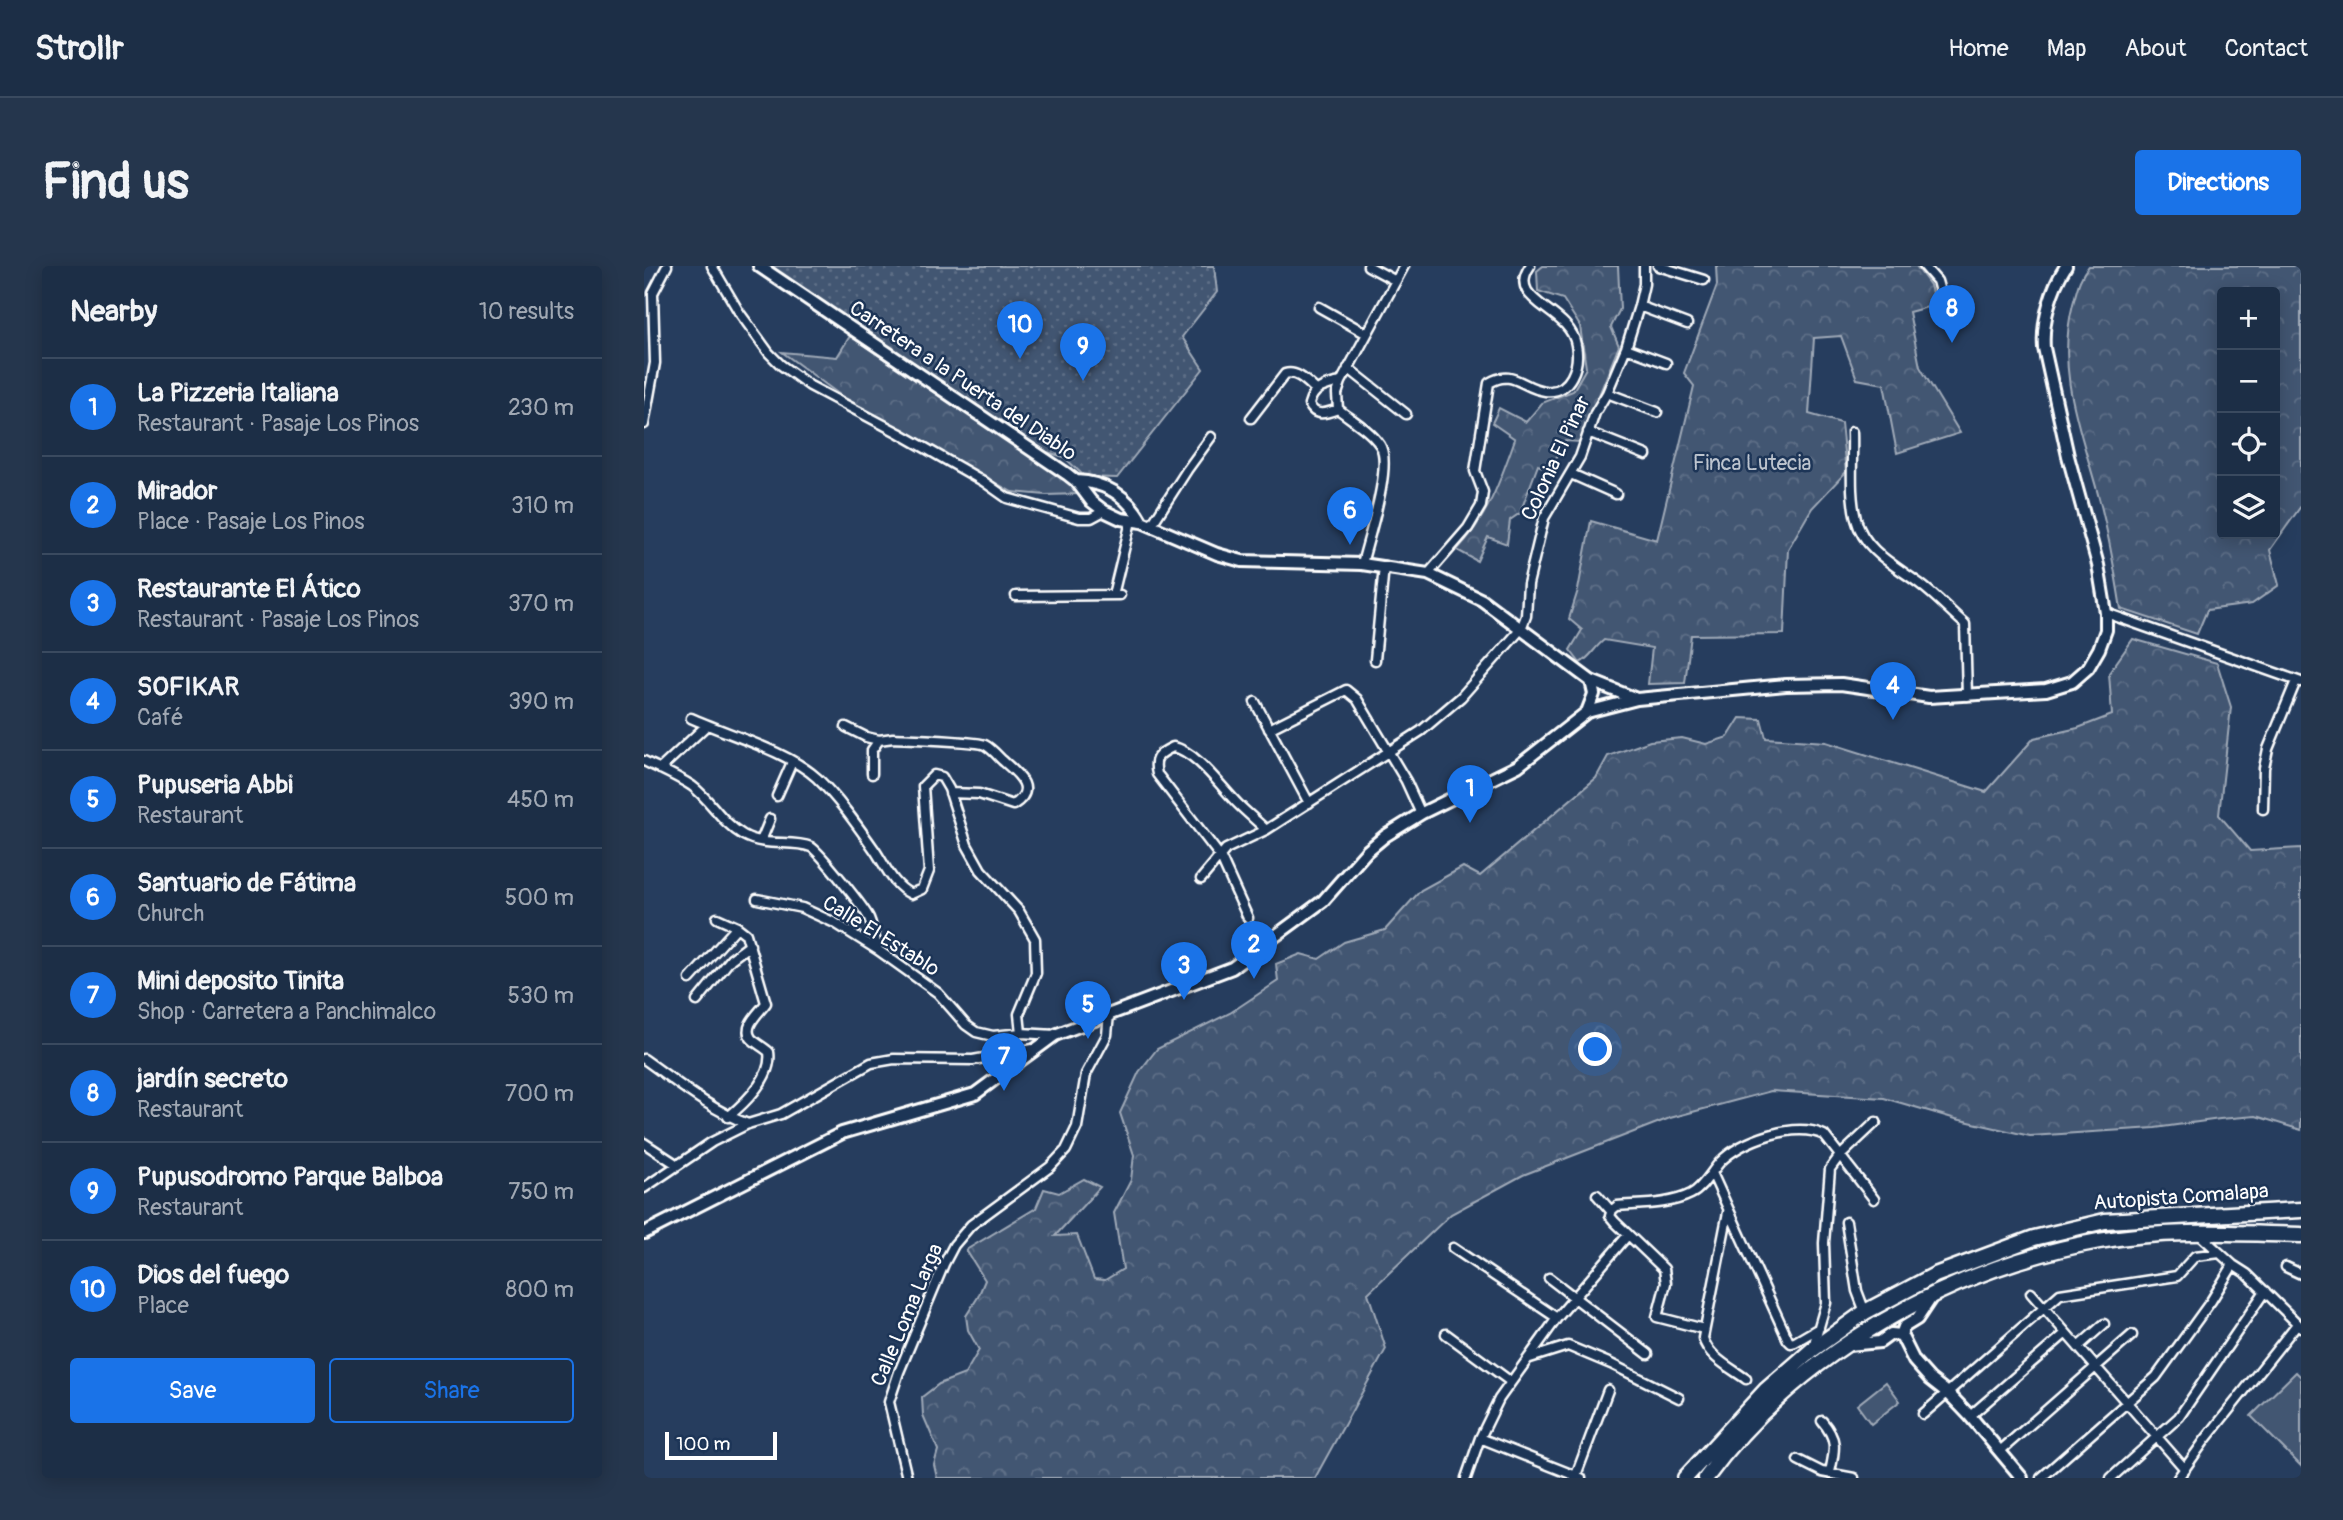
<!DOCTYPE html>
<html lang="en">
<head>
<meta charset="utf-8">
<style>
	body { margin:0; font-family:Pangolin,sans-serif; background:#25364d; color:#f1f3f6 }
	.controls { position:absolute; right:21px; top:21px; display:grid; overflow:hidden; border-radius:7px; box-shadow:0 4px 18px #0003 }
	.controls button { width:63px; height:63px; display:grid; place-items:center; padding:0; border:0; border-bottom:2px solid #3a4a5f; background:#1c2e46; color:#f1f3f6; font:35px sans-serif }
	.scale { position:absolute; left:21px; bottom:18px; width:112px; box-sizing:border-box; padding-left:7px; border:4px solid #fff; border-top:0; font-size:19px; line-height:24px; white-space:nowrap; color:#fff; -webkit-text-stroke:5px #1d3557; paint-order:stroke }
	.you { position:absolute; left:952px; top:784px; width:24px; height:24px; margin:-18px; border:5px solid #fff; border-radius:50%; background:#1a73e8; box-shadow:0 0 0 10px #1a73e833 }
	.badge { display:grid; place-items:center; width:46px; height:46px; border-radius:50%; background:#1a73e8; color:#fff; font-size:23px; font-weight:700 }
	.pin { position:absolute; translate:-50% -58px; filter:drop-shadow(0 2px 4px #0008) }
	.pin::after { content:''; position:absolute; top:37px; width:24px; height:21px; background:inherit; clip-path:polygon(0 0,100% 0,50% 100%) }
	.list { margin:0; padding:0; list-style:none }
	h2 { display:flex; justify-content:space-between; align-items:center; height:91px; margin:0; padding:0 28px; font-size:30px }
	h2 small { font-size:23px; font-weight:400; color:#a0a8b3 }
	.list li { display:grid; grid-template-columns:46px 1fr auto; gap:21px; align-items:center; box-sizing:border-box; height:98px; padding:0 28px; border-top:2px solid #3a4a5f }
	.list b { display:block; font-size:26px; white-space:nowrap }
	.list p { margin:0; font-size:23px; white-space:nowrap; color:#a0a8b3 }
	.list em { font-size:23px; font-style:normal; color:#a0a8b3 }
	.actions { display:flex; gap:14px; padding:21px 28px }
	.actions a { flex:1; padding:16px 0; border:2px solid #1a73e8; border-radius:7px; text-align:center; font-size:24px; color:#1a73e8 }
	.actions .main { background:#1a73e8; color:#fff }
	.icon { flex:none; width:38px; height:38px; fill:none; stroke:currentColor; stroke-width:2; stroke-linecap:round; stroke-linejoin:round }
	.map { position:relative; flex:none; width:1657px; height:1212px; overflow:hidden; border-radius:7px }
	header { display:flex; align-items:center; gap:42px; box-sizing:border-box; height:98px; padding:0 35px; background:#1c2e46; border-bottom:2px solid #3a4a5f }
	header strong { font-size:33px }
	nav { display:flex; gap:38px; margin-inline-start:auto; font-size:24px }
	.intro { display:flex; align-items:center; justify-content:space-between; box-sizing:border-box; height:168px; padding:0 42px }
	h1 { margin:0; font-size:49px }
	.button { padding:18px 32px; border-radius:7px; background:#1a73e8; color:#fff; font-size:24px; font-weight:700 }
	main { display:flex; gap:42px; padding:0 42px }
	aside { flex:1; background:#1c2e46; border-radius:7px; box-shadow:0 4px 18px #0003 }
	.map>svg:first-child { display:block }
</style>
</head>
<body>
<header>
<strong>Strollr</strong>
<nav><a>Home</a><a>Map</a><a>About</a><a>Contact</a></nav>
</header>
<div class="intro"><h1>Find us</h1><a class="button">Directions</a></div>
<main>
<aside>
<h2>Nearby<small>10 results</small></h2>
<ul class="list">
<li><span class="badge">1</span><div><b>La Pizzeria Italiana</b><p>Restaurant · Pasaje Los Pinos</p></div><em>230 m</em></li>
<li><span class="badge">2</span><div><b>Mirador</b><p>Place · Pasaje Los Pinos</p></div><em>310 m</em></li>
<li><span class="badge">3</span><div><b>Restaurante El Ático</b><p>Restaurant · Pasaje Los Pinos</p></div><em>370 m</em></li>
<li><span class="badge">4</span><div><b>SOFIKAR</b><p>Café</p></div><em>390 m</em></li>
<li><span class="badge">5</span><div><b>Pupuseria Abbi</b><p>Restaurant</p></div><em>450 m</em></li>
<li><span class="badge">6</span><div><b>Santuario de Fátima</b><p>Church</p></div><em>500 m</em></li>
<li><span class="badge">7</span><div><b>Mini deposito Tinita</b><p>Shop · Carretera a Panchimalco</p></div><em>530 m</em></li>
<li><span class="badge">8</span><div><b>jardín secreto</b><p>Restaurant</p></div><em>700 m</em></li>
<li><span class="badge">9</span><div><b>Pupusodromo Parque Balboa</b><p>Restaurant</p></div><em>750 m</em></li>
<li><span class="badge">10</span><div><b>Dios del fuego</b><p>Place</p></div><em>800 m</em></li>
</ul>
<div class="actions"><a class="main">Save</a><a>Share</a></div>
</aside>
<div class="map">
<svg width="1657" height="1212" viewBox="0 0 1657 1212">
	<defs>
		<pattern id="forest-crowns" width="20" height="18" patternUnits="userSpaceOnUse" patternTransform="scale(1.75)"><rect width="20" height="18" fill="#425672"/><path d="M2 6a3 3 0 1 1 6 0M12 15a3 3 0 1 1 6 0" fill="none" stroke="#5e6f87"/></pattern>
		<pattern id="park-dots" width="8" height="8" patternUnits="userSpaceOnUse" patternTransform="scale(1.75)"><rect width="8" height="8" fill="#425672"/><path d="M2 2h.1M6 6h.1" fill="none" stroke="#5e6f87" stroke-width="1.8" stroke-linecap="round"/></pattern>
	</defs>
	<rect width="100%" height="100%" fill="#263d5e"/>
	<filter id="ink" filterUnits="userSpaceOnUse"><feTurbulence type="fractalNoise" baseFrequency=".0143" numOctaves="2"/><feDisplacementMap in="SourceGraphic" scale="14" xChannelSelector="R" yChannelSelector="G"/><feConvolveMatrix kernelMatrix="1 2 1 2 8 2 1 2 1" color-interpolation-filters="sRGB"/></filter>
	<g filter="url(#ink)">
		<path fill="#425672" stroke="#a0aab8" stroke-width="2" d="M1652,1106l5,5v89l-50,-50z
			M1242,1116l14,19 -29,23 -14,-19z"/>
		<path fill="url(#forest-crowns)" stroke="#a0aab8" stroke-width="2" fill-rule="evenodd" d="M899,0h75l2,43 -9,18 8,19 -39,96 -15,-1 -15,29 -12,-5 -18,48 -10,7 -3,24 -19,-7 -11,24 -20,-11c30,-31 44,-71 58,-111l-23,-16 7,-15 27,14 16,-19 31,-12 13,-23 -6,-42 -17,-27 -25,-8 -1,-20z
			M1072,0h200l14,19 5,20 -26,7 11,55 40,66 -63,20 -13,-69 -27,-5 -16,-43 -27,2 -5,76 32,9 5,49 -34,36 -24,41 -4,85 -93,1 -6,48 -37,1 4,-36 -48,-8c-10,8 -13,17 -24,23l-10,-13 12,-20 -13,-11 9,-29 13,-69 66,19 37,-154 -10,-13 33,-88z
			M1445,0h212v240l-31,44 9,35 -27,19 -45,6 -10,24 -76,-25c-6,-38 -12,-74 -22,-111 -17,-65 -44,-125 -26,-194 4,-14 6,-27 16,-38zM1578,26h53v242h-53z
			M206,70l221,148 7,10 -32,1 -34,-3 -172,-97 -58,-43 55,5z
			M1489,373l84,24 14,44 -12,108 31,36 51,-3v282l-45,-14 -36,3 -65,9 -125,8 -74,-17 -72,-21 -113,-7 -101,27 -147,57 -72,39 -83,79 18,56 -71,129h-378l-3,-13 4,-15 -15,-35 -1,-18 17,-13 26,-10 14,-24 -11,-20 -2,-14 12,-19 7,-17 -19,-30 70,-42 8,-19 15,4 25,-14 16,8 -45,49 22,-1 17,44 11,1 18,-11 -9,-56 17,-33 3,-25 -14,-42 19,-41 18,-23 73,-36 48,-32 -2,-17 25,-10 18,5 25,-17 41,-12 36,-40 42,-23 17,9 116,-98 12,-22 42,-15 32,-3 24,6 22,-7 12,-19 21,1 5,19 60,4 160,50 48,-54 44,-10 34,-13 -3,-42z"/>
		<path fill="url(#park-dots)" stroke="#a0aab8" stroke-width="2" d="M126,0h444l3,26 -35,45 21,32 -86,109 -32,-1 -21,-20 -17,-5z"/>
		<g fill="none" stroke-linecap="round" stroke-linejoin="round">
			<g stroke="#fff" stroke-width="13">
				<path id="street" d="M68,0l27,46 30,41 12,12 29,21 89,47 84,48 24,17 72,20h12l13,-7
					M724,0l28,15
					M1014,0l46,14
					M1280,0l13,15 4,14 9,12 14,3
					M995,40l48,18
					M675,41l48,27
					M982,82l40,15
					M704,102l58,46
					M963,127l50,19
					M694,143c-11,4 -23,9 -29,-5 4,-16 16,-19 32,-22
					M607,152l34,-44c12,-4 23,9 31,16
					M0,158l11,-61 -2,-70 14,-27
					M944,166l58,23
					M1208,166c1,29 -3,60 4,87 8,32 40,47 64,65 16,12 30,27 45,40l2,72
					M927,208l45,20
					M507,260l36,-56 24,-33
					M718,298c6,-25 31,-99 18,-119 -10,-15 -28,-25 -42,-36l-1,-15 4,-12 63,-116
					M784,308l40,-46 13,-22 2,-14 -8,-21 14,-88c24,-15 34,6 56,8 26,3 35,-26 31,-46 -6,-37 -71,-43 -46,-79
					M469,329l18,-74
					M372,330l104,-1
					M1462,347l195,69
					M731,394l9,-94
					M611,436l54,101
					M47,452c38,17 96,33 126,60 21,20 40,47 57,71 11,16 19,37 37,45l11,-5 7,-18 -6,-85 11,-11 8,2 7,12 18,56 14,25 38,41 16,28 1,34 -17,41 2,19
					M202,461l20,10 13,3
					M625,463l77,-39 11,9 49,82 15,33
					M0,495c16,8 33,15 48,25 19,14 29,36 51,49 23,13 48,4 68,12 8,4 54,62 58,71 4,10 6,21 9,32
					M16,503l47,-44
					M228,508v-24l7,-10 14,-2c15,1 84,3 92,7 6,3 12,10 17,15 15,13 37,29 11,45l-34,-11 -29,-1
					M133,530l15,-34
					M1619,543l1,-41 4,-19 28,-68
					M117,575l9,-22
					M557,613l25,-30 40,-19 155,-99 40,-34 60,-68 5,-13 2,-32 16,-66 36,-61 15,-44 12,-20 19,-45 13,-42 5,-22v-18
					M113,633l45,9 33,15 43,27 60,43 28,32 10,7 17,4 28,-3 34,2
					M73,652l20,9 9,7 20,69c-6,9 -24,23 -15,35 4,5 13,9 18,14 4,25 -24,51 -41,65
					M604,652l-28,-62 -63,-82c-4,-16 1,-20 16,-27 23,4 48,40 65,57 9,9 19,17 28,26
					M46,713l47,-52
					M53,735l34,-42 19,-14
					M0,793c34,24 65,50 104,65
					M0,877l32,21
					M1068,907l76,167 3,3 4,-1 24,-14
					M0,922l68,-46 36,-18 33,-10 90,-51 23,-4 79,1 60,-11
					M953,929l14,16
					M1084,946l-25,126c5,19 28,30 43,41
					M1202,956l11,69 8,21
					M1555,968l34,31 14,9 54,53
					M809,982l104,70
					M1642,1001l15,7
					M905,1012l99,76
					M1387,1027l154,176
					M1060,1063l-47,-12 9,-34 -2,-14 -49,-47 -5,-6 2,-6 5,-4c24,-2 52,-1 74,-12 12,-6 20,-22 29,-32 22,-22 75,-41 104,-27l50,64
					M802,1068l65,48
					M1169,1081l13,-44 -2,-60 6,-74 8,-11 38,-36
					M1434,1081l26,-23
					M886,1092l38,-12 43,18 68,34
					M1279,1148l137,-120 117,-18 18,-20 25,-3
					M1326,1150l96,-83
					M1178,1155c16,19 13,28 8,51
					M836,1172l101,40
					M1356,1185l132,-116
					M1154,1194l24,12 32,6
					M263,1212l-18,-76 10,-30 45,-108 10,-19 17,-20 79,-58 16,-17 11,-23 9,-53 21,-39 2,-21
					M822,1212l14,-40 19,-39 58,-81 71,-83
					M931,1212l33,-88
					M1397,1212l115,-101 55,-76 22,-36
					M1467,1212l68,-61 86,-126
					M1534,1212l27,-38 92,-116"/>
			</g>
			<g stroke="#fff" stroke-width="16">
				<path id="secondary" d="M115,0l308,208 9,7 15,20 13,10 17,8 21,3 75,32 25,7 120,3 66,10 54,26 109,81 43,17
					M432,215c29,1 52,15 66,41
					M943,446l7,-18 -3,-13
					M0,967l198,-100 133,-39 80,-59 177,-67 91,-67 44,-50 18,-15 37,-23 96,-47 69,-54 50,-13 149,-14 55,-1 88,13 117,-7 26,-8 16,-14 11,-19 7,-19v-17l-8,-48 -30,-109 -24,-108c-2,-27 7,-59 22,-82
					M1257,1069l13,26 16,18 19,15 21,22 52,62
					M1257,1069l3,-8 13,-8 16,-24
					M1204,1079l32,-3 11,-8 10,1"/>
			</g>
			<g stroke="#fff" stroke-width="19">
				<path id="highway" d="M1041,1212l81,-88 46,-40 53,-38 70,-37 99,-37 71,-17 196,-11
					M1062,1212c90,-124 243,-210 393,-237 66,-12 135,-8 202,-6"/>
			</g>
			<use href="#street" stroke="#1d3557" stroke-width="8"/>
			<use href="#secondary" stroke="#1d3557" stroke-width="10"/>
			<use href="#highway" stroke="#1d3557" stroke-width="14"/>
		</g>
	</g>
	<g text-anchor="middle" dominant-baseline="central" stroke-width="5" stroke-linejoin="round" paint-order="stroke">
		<g font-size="21" fill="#fff" stroke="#1d3557">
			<text transform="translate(319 115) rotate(34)">Carretera a la Puerta del Diablo</text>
			<text transform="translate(912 192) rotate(-65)">Colonia El Pinar</text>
			<text transform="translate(237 670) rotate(32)">Calle El Establo</text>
			<text transform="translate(1537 931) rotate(-4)">Autopista Comalapa</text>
			<text transform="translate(263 1049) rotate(-67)">Calle Loma Larga</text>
		</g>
		<g font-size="21" fill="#bdc4ce" stroke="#1d3557">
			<text x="1108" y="197">Finca Lutecia</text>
		</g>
	</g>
</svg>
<div class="controls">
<button>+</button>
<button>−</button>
<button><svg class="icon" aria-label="locate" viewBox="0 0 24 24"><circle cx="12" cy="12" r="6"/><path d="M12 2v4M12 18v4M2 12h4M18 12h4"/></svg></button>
<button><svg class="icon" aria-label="layers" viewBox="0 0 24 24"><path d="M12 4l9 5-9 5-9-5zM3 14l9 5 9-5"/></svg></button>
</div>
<div class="scale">100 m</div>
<div class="you"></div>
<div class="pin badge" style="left:826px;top:557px">1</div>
<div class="pin badge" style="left:610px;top:713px">2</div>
<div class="pin badge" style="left:540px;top:734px">3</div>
<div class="pin badge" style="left:1249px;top:454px">4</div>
<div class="pin badge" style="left:444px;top:773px">5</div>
<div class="pin badge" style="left:706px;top:279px">6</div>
<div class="pin badge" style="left:360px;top:825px">7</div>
<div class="pin badge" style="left:1308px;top:77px">8</div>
<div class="pin badge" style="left:439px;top:115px">9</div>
<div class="pin badge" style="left:376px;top:93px">10</div>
</div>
</main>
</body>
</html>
